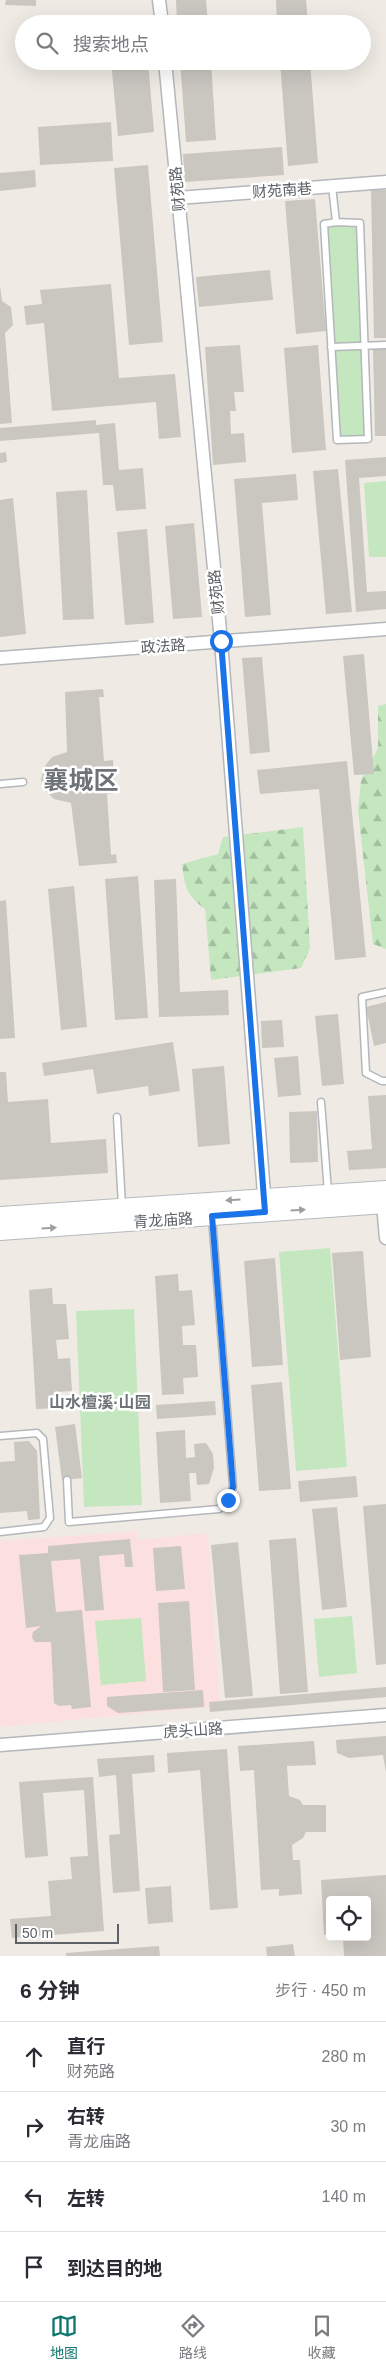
<!DOCTYPE html>
<html lang="zh">
<head>
<meta charset="utf-8">
<style>
	body { margin:0; font-family:Arial,"Noto Sans SC",sans-serif; background:#f2f2f3; color:#2b2b33 }
	.controls { position:absolute; right:15px; bottom:15px; display:grid; overflow:hidden; border-radius:5px; box-shadow:0 5px 20px #0002 }
	.controls button { width:45px; height:45px; display:grid; place-items:center; padding:0; border:0; border-bottom:1px solid #e1e1e2; background:#fff; color:#2b2b33; font:25px sans-serif }
	.scale { position:absolute; left:15px; bottom:12px; width:104px; box-sizing:border-box; padding-left:5px; border:2px solid #5c6165; border-top:0; font-size:14px; line-height:18px; white-space:nowrap; color:#5c6165; -webkit-text-stroke:4px #fff; paint-order:stroke }
	.stop { position:absolute; width:15px; height:15px; margin:-11px; border:4px solid #1a73e8; border-radius:50%; background:#fff }
	.stop.end { background:#1a73e8; border-color:#fff; box-shadow:0 1px 5px #0008 }
	.list { margin:0; padding:0; list-style:none }
	h2 { display:flex; justify-content:space-between; align-items:center; height:65px; margin:0; padding:0 20px; font-size:21px }
	h2 small { font-size:16px; font-weight:400; color:#7c7c81 }
	.list li { display:grid; grid-template-columns:32px 1fr auto; gap:15px; align-items:center; box-sizing:border-box; height:70px; padding:0 20px; border-top:1px solid #e1e1e2 }
	.list b { display:block; font-size:19px; white-space:nowrap }
	.list p { margin:0; font-size:16px; white-space:nowrap; color:#7c7c81 }
	.list em { font-size:16px; font-style:normal; color:#7c7c81 }
	.icon { flex:none; width:28px; height:28px; fill:none; stroke:currentColor; stroke-width:2; stroke-linecap:round; stroke-linejoin:round }
	.map { position:relative; flex:none; width:386px; height:1956px; overflow:hidden }
	.search { position:absolute; background:#fff; box-shadow:0 5px 20px #0002; left:15px; right:15px; top:15px; height:55px; display:flex; align-items:center; gap:12px; box-sizing:border-box; padding:0 18px; border-radius:28px; color:#7c7c81; font-size:19px }
	.sheet { height:345px; background:#fff }
	nav { display:flex; justify-content:space-around; align-items:center; box-sizing:border-box; height:70px; border-top:1px solid #e1e1e2; background:#fff; font-size:14px; color:#7c7c81 }
	nav a { display:grid; justify-items:center; gap:2px }
	nav .on { color:#0f766e }
	.map>svg:first-child { display:block }
</style>
</head>
<body>
<div class="map">
<svg width="386" height="1956" viewBox="0 0 386 1956">
	<defs>
		<pattern id="forest-firs" width="22" height="20" patternUnits="userSpaceOnUse" patternTransform="scale(1.25)"><rect width="22" height="20" fill="#c4e7bf"/><path d="M5 1l3.5 6h-7zM16 11l3.5 6h-7z" fill="#a2bf9f"/></pattern>
	</defs>
	<rect width="100%" height="100%" fill="#efebe4"/>
	<path fill="#fce0e0" d="M137,1531l1,9 70,-7 12,173 -220,21v-186z"/>
	<path fill="#c4e7bf" d="M336,222l24,5 8,212 -31,1 -13,-216z
		M386,481v76h-17l-5,-74z
		M330,1248l17,219 -51,4 -17,-219z
		M134,1309l8,196 -58,2 -8,-196z
		M352,1616l5,57 -38,4 -5,-58z
		M141,1618l5,63 -45,4 -6,-64z"/>
	<path fill="url(#forest-firs)" d="M386,704v245l-13,-5 -15,-134 3,-29 17,-33v-42z
		M303,827l7,121 -9,20 -90,12 -6,-71c-19,-14 -20,-22 -23,-45l36,-10 5,-17z"/>
	<path fill="#cac6c0" d="M6,0h30v6l-31,-1z
		M176,0h30l2,24h-31z
		M276,0h30l2,24h-31z
		M144,17v7h-37v-4z
		M111,61h37l6,71 -36,4z
		M180,61h31l5,79 -30,2z
		M280,61h30l8,102 -30,3z
		M111,122l2,39 -73,4 -2,-38z
		M282,147l2,28 -99,7 -2,-28z
		M148,165l15,177 -34,3 -15,-177z
		M35,170l1,17 -36,4v-18z
		M371,190h15v148h-12z
		M315,199l11,132 -30,3 -11,-133z
		M270,270l3,30 -74,7 -3,-30z
		M111,284l8,94 56,-4 6,63 -22,2 -3,-37 -104,9 -8,-88 -18,2 -2,-19 18,-2 -2,-14z
		M0,286l2,15 9,6 2,18 -8,8 7,90 -12,1z
		M240,345l4,47h-10l2,19h-6l1,23 13,-1 2,29 -33,3 -8,-118z
		M318,345l8,105 -34,3 -8,-105z
		M373,349h13v87h-11z
		M96,420v5l19,-2 4,47 24,-2 3,41 -30,2 -3,-26h-10l-4,-52 -99,8v-13z
		M6,452l1,10 -7,1v-10z
		M386,457v19l-27,2 8,114 19,-1v18l-30,3 -11,-152z
		M338,469l14,143 -26,2 -13,-143z
		M296,474l2,26 -36,3 9,112 -26,2 -11,-138z
		M87,490l7,129 -31,1 -7,-128z
		M13,498l13,136 -26,3v-137z
		M194,523l8,94 -29,2 -8,-93z
		M147,529l7,94 -29,2 -8,-93z
		M364,654l10,120 -20,1 -11,-119z
		M262,657l8,95 -20,2 -8,-96z
		M103,689l1,8h-5l5,64 9,-1 2,33 -8,1 4,61 5,-1 1,9 -38,3 -8,-63 -17,-4 -9,-9 -4,-10 3,-13 8,-10 15,-5 -2,-60z
		M347,761l19,196 -31,3 -16,-171 -59,5 -3,-24z
		M138,876l10,142 -33,2 -10,-141z
		M176,879l4,113 48,-2 1,25 -70,2 -5,-137z
		M74,886l13,141 -26,3 -13,-141z
		M6,900l9,138 -15,1v-138z
		M386,1002v41l-12,3 -8,-39z
		M338,1014l6,70 -22,2 -7,-70z
		M282,1020l2,27 -22,1 -1,-27z
		M173,1042l7,49 -31,5 -1,-10 -51,8 -4,-25 -49,7 -2,-13z
		M298,1056l3,39 -23,2 -4,-39z
		M224,1066l6,78 -32,3 -6,-78z
		M0,1072h6l2,30 40,-3 3,44 55,-4 2,34 -108,7z
		M386,1095v73l-37,2 -2,-19 25,-2 -4,-53z
		M317,1111l1,51 -28,1 -1,-51z
		M363,1251l8,106 -31,3 -8,-107z
		M275,1258l8,107 -31,2 -8,-106z
		M178,1274l1,17 13,-1 3,35 -13,1 1,19h13l2,32 -15,1 1,16 -22,1 -7,-119z
		M52,1288l1,16h13l3,35 -13,1 2,19 12,-1 2,33 -15,1 1,16 -22,1 -7,-119z
		M282,1382l9,107 -32,2 -8,-106z
		M215,1401l1,14 -59,4 -1,-14z
		M75,1424l7,54 -20,2 -7,-53z
		M185,1430l1,28 9,-1 -1,-13 12,-1 7,11 1,14 -5,16 -12,1 -1,-12h-7l2,28 -31,2 -4,-71z
		M29,1441l8,10 3,68 -12,1 -1,-9 -27,2v-51l15,-1 -1,-19z
		M356,1476l2,21 -58,5 -2,-21z
		M386,1504v160l-10,1 -13,-159z
		M337,1507l10,100 -25,3 -10,-101z
		M296,1538l12,154 -28,2 -11,-154z
		M130,1539l3,28h-8l-1,-13 -25,2 5,54 -19,1 -5,-52 -29,2 5,51 26,-2 9,97 -19,2 -1,-4 -12,1 -5,-3 -3,-61h-16l-3,-4 1,-6 8,-6 -15,2 -7,-73 29,-2v-7z
		M238,1542l15,154 -28,2 -14,-153z
		M181,1546l4,43 -29,2 -3,-43z
		M189,1601l6,89 -32,2 -5,-89z
		M386,1687v10l-176,15 -1,-10z
		M203,1690l1,17 -86,6 -11,-7v-9z
		M386,1736v37l-3,-18 -34,3 -12,-5 -1,-13z
		M314,1741l2,24 -29,1 2,30 11,4 3,5h23v27h-20l-3,6 -11,7 1,15h7l2,34 -23,2v-7l-18,1 -7,-120 -14,1 -2,-25z
		M227,1749l11,159 -28,2 -10,-140 -32,3 -1,-20z
		M154,1755l1,17 -23,2 8,117 -27,2 -4,-58 11,-1 -4,-59 -17,2 -2,-18z
		M93,1777l11,154 -92,7 -2,-19 41,-3 -3,-35 24,-2 -2,-22 18,-1 -4,-66 -41,3 5,63 -23,2 -6,-76z
		M386,1875v81h-42l-1,-19h24v-37h-37v34l-6,1 -3,-55z
		M171,1886l2,36 -25,2 -3,-36z
		M293,1944l2,12h-28l-1,-9z
		M159,1946l1,10h-94v-3z"/>
	<g fill="none" stroke-linecap="round" stroke-linejoin="round">
		<g stroke="#b4b7bb" stroke-width="9">
			<path id="lane" d="M332,186l4,36 -12,2 13,216 31,-1 -8,-216 -24,-1
				M331,347l55,-2
				M0,784l23,-2
				M386,992l-24,5 4,76 16,8h4
				M321,1102l7,90
				M117,1117l5,89
				M0,1436l37,-3 6,6 7,79 -6,9 -44,5
				M67,1480l2,42 150,-13 9,-9 5,-13 -21,-270"/>
		</g>
		<g stroke="#b4b7bb" stroke-width="15">
			<path id="street" d="M159,0l3,24
				M165,61l56,580 44,566
				M178,198l208,-16
				M0,658l386,-29
				M383,1204l3,34
				M0,1745l386,-30"/>
		</g>
		<g stroke="#b5babe" stroke-width="20">
			<path id="secondary" d="M0,1216l386,-26
				M0,1231l386,-27"/>
		</g>
		<use href="#lane" stroke="#fff" stroke-width="6"/>
		<use href="#street" stroke="#fff" stroke-width="12"/>
		<use href="#secondary" stroke="#fff" stroke-width="18"/>
	</g>
	<defs><path id="oneway-solid" d="M-6-.8H1V-3.2L6.5 0L1 3.2V.8H-6Z" transform="scale(1.25)"/></defs>
	<g fill="#9da0a3">
		<use href="#oneway-solid" transform="translate(233 1200) rotate(176)"/>
		<use href="#oneway-solid" transform="translate(298 1210) rotate(-4)"/>
		<use href="#oneway-solid" transform="translate(49 1228) rotate(-4)"/>
	</g>
	<g fill="none" stroke-linecap="round" stroke-linejoin="round">
		<path stroke="#1a73e8" stroke-width="6" d="M221,641l44,571 -53,4 21,271 -5,13"/>
	</g>
	<g text-anchor="middle" dominant-baseline="central" stroke-width="5" stroke-linejoin="round" paint-order="stroke">
		<g font-size="15" fill="#5c6165" stroke="#fff">
			<text transform="translate(177 189) rotate(-95)">财苑路</text>
			<text transform="translate(282 190) rotate(-4)">财苑南巷</text>
			<text transform="translate(216 592) rotate(-96)">财苑路</text>
			<text transform="translate(163 646) rotate(-4)">政法路</text>
			<text transform="translate(163 1220) rotate(-4)">青龙庙路</text>
			<text transform="translate(193 1730) rotate(-4)">虎头山路</text>
		</g>
		<g font-size="16" font-weight="bold" fill="#6d7377" stroke="#fff">
			<text x="100" y="1402">山水檀溪·山园</text>
		</g>
		<g font-size="25" font-weight="bold" fill="#6d7377" stroke="#fff">
			<text x="81" y="780">襄城区</text>
		</g>
	</g>
</svg>
<div class="controls">
<button><svg class="icon" aria-label="locate" viewBox="0 0 24 24"><circle cx="12" cy="12" r="6"/><path d="M12 2v4M12 18v4M2 12h4M18 12h4"/></svg></button>
</div>
<div class="scale">50 m</div>
<div class="stop" style="left:221px;top:641px"></div>
<div class="stop end" style="left:228px;top:1500px"></div>
<div class="search"><svg class="icon" aria-label="search" viewBox="0 0 24 24"><circle cx="10" cy="10" r="6"/><path d="M15 15l6 6"/></svg>搜索地点</div>
</div>
<section class="sheet">
<h2>6 分钟<small>步行 · 450 m</small></h2>
<ul class="list">
<li><svg class="icon" aria-label="ahead" viewBox="0 0 24 24"><path d="M12 20V5M6 11l6-6 6 6"/></svg><div><b>直行</b><p>财苑路</p></div><em>280 m</em></li>
<li><svg class="icon" aria-label="right" viewBox="0 0 24 24"><path d="M7 20v-9h11M14 6l5 5-5 5"/></svg><div><b>右转</b><p>青龙庙路</p></div><em>30 m</em></li>
<li><svg class="icon" aria-label="left" viewBox="0 0 24 24"><path d="M17 20v-9H6M10 6l-5 5 5 5"/></svg><div><b>左转</b></div><em>140 m</em></li>
<li><svg class="icon" aria-label="arrive" viewBox="0 0 24 24"><path d="M6 21V4h12l-3 4 3 4H6"/></svg><div><b>到达目的地</b></div></li>
</ul>
</section>
<nav>
<a class="on"><svg class="icon" aria-label="map" viewBox="0 0 24 24"><path d="M3 6l6-2 6 2 6-2v14l-6 2-6-2-6 2zM9 4v14M15 6v14"/></svg>地图</a>
<a><svg class="icon" aria-label="directions" viewBox="0 0 24 24"><path d="M12 3l9 9-9 9-9-9zM9 14v-3h6M13 9l2 2-2 2"/></svg>路线</a>
<a><svg class="icon" aria-label="saved" viewBox="0 0 24 24"><path d="M7 4h10v16l-5-4-5 4z"/></svg>收藏</a>
</nav>
</body>
</html>
